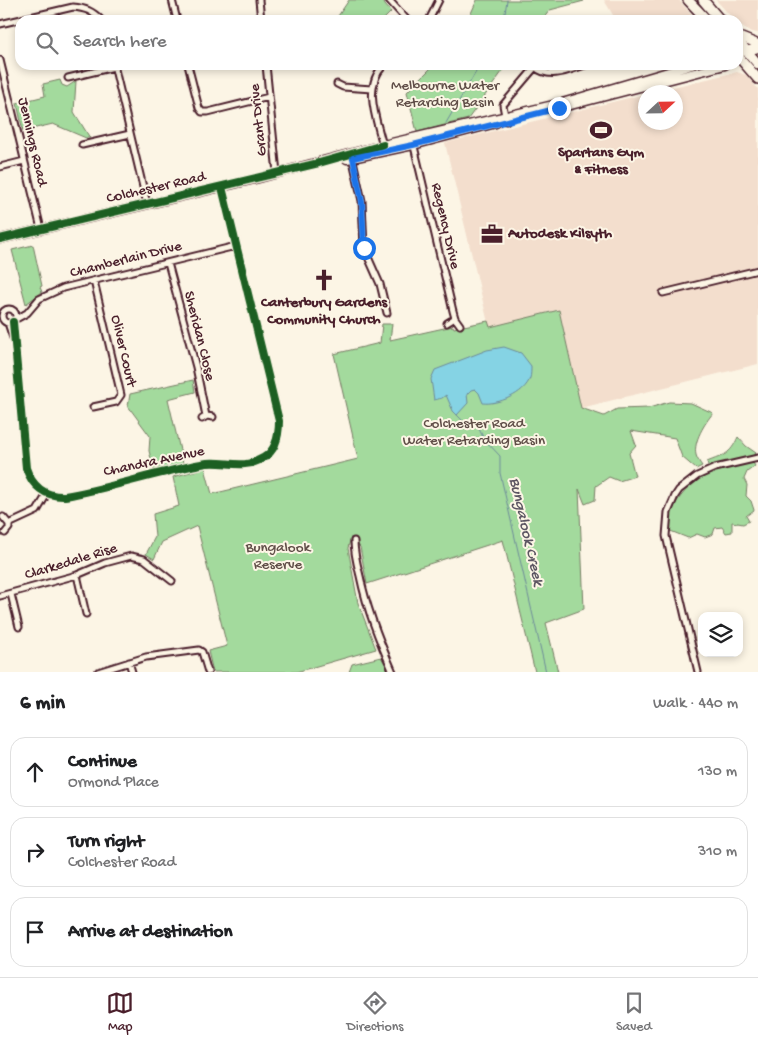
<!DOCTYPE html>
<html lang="en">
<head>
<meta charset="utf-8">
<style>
	body { margin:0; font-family:"Gochi Hand",sans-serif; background:#f6f6f6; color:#202124 }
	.controls { position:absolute; right:15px; bottom:15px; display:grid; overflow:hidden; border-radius:10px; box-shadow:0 2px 8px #0003 }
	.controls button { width:45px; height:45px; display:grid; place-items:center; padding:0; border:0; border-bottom:1px solid #e0e0e0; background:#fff; color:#202124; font:25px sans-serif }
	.compass { position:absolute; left:638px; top:85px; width:45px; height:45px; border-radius:50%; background:#fff; box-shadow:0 2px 8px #0003; rotate:68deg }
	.stop { position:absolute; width:15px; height:15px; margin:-11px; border:4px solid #1a73e8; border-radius:50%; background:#fff }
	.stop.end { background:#1a73e8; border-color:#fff; box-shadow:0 1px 5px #0008 }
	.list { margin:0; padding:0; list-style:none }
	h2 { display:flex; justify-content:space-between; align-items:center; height:65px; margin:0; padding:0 20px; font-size:21px }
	h2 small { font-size:16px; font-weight:400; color:#757577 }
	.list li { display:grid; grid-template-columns:32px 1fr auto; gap:15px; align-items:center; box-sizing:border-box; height:70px; margin:0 10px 10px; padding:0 10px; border:1px solid #e0e0e0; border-radius:15px }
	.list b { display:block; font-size:19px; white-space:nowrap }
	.list p { margin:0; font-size:16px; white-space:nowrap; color:#757577 }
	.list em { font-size:16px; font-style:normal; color:#757577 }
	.icon { flex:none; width:28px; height:28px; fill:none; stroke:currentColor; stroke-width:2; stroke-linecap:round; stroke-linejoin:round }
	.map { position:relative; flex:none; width:758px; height:672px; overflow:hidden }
	.search { position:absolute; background:#fff; box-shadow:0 2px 8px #0003; left:15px; right:15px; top:15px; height:55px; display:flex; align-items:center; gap:12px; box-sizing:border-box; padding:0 18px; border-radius:15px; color:#757577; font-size:19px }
	.sheet { height:305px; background:#fff }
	nav { display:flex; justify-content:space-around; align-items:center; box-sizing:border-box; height:70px; border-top:1px solid #e0e0e0; background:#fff; font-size:14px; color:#757577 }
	nav a { display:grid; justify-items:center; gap:2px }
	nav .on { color:#4a1f2b }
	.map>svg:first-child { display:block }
</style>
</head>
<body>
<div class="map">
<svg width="758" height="672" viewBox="0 0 758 672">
	<rect width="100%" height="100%" fill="#fcf5e5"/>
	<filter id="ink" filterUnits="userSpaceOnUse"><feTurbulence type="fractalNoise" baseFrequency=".02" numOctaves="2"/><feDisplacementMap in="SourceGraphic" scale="10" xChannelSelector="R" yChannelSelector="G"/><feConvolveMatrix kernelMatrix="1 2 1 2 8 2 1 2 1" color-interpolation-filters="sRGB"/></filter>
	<g filter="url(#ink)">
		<path fill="#f3decd" d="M604,0h75l17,20h-80z
			M716,0h42v33l-7,-1 -13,-9v-3h-4z
			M737,72l9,3 12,14v275l-177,44 -22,-98 -70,17 -44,-184 200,-49 1,28h30v-30h-24z"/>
		<path fill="#a3da9d" stroke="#767c64" d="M349,0h34l2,5 6,7 -8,8h-45l-2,-1z
			M477,0h106l1,1 -34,9 -8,10h-74z
			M434,65h73l-39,54 -51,13 -10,-40z
			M60,80l2,5 5,2 9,-6 -2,31 16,26h-4l-33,-14 -30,7 -6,-28 28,-7 -2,-12z
			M33,245l9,41 -2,1 2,5 -16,12 -14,-54z
			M559,310l22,98 23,8 13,-7 32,-1 20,-6 22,1 22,10c-8,10 -20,28 -17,42 1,4 4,8 6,11l-6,3 -14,-12 -7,-19 -44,-7 5,14 -7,8 6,23 -16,5 -10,-4 -13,9 -1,14 -10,4 -6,-15 5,120 -38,14 12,49h-23l-32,-132 -136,44 -7,-37 -9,-10 -3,11 10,55 18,46 -80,23h-83l-5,-21 19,-5 -30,-120 -35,16 -8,17 -8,-5 9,-17 -2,-23 26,-8 -6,-29 32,-9 7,26 146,-35 -24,-105 46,-11 2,-19h10l-2,16 63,-14 1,2 34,-7 2,6z
			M193,380l2,12 -27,7 15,64 -29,7 -5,-19 1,-15 -22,-30 2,-12z
			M738,437l8,9 10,7 -6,5 5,8 -8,6 -3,7 3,6 -1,11 5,5 3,9 -8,6 3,5 -6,3 -11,-2v10l-6,1 -4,-6 -7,1 -2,6 -8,3 -8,-3 -9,4 -20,-8c2,-7 3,-17 6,-23 6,-13 24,-30 36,-36l-3,-9c17,-7 23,-7 31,-25z
			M381,657l9,15h-41l3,-8z"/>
		<path fill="#85d3e4" stroke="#6d8b9a" d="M504,347l17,6 10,13c0,4 0,9 -1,12 -5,16 -33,27 -47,25l-4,-10 -4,-4 -4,1 -4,4 1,9 -11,12 -4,-4 -7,-16 -4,3 -8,2 -3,-21 4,-9 52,-20z"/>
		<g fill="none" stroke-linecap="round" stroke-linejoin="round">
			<path stroke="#6d8b9a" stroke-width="1" d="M504,20l3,-20
				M446,123l34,-58
				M457,415l6,6 15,6 6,12 16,17v17l46,199"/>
			<g stroke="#4a1f2b" stroke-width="9">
				<path id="minor" d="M172,0l5,20
					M259,0l2,20
					M389,0l18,20
					M429,20l10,-20
					M0,24l73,-17c12,1 20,4 28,13
					M0,60l41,169
					M114,65l33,139
					M188,65l11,43 3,4h6l61,-15
					M266,65l11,108
					M535,67c15,13 34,3 50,-2
					M68,78l46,-11
					M337,84l6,3 29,2
					M506,121l-3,-16 34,-40
					M413,142l40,169 2,7 5,7
					M82,145l48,-11
					M383,146c-6,-26 -21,-59 1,-81
					M352,156l10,45 2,47 16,36 7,29
					M0,167l24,-6
					M168,263l28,104 10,49
					M663,293l95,-23
					M2 316a7 7 0 1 1 14 0a7 7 0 1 1-14 0Z
					M16,319l11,-6 12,-14 24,-11 173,-42
					M13,322l13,146c6,18 19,29 39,28 34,-6 67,-16 101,-24 13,-3 27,-7 41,-9 21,-2 36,7 56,-5 13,-7 16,-23 16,-37l-57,-234
					M8,323l5,15
					M447,323l8,-5
					M93,407l23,-5 5,-7 -27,-114
					M202,419l5,-3 6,1
					M3,517l6,7v4l-4,5
					M9,524l28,-13 10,-17
					M354,541c0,12 3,23 6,35 7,34 19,64 33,96
					M77,575l9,39
					M11,594l8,33
					M0,596l77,-21 28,-12 26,-7 13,3 28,22
					M129,662l3,10
					M98,672l48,-15 53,-7 3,2 6,20
					M698,672l-32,-136 2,-24 7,-16 4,-6 18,-14 18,-8 43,-10"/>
			</g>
			<g stroke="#4a1f2b" stroke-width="11">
				<path id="secondary" d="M738,36l20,8
					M738,53l20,-5
					M563,107l162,-42
					M347,159l66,-14 83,-22
					M0,239l259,-61 124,-33 179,-42 130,-38"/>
			</g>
			<g stroke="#4a1f2b" stroke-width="12">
				<path id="primary" d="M688,0l19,20
					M703,0l17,20
					M738,41l20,23
					M738,56l20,23"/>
			</g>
			<use href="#minor" stroke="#fcf5e5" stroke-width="5"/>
			<use href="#secondary" stroke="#fcf5e5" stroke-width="8"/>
			<use href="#primary" stroke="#fcf5e5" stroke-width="9"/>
			<g stroke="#fcf5e5" stroke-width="11">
				<path id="cycleway" d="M0,239l319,-76 64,-18
					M13,322l13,146c6,18 19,29 39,28 34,-6 67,-16 101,-24 13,-3 27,-7 41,-9 21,-2 36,7 56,-5 13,-7 16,-23 16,-37l-57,-234"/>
			</g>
			<use href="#cycleway" stroke="#1b5e20" stroke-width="8"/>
		</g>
	</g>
	<g fill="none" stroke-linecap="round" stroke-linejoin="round" filter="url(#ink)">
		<path stroke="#1a73e8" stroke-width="6" d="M364,248l-2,-46 -9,-44 60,-13 146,-37"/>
	</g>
	<defs>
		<g id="stadium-bare" transform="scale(1.725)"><path d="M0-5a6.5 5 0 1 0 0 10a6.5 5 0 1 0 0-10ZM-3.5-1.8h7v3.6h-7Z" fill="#4a1f2b" stroke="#fcf5e5" stroke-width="2.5" paint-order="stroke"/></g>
		<g id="office-bare" transform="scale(1.725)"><path d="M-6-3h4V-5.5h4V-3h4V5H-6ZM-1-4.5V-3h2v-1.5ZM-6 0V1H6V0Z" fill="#4a1f2b" stroke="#fcf5e5" stroke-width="2.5" paint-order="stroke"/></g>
		<g id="church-bare" transform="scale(1.725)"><path d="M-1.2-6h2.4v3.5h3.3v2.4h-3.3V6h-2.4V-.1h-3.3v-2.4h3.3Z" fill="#4a1f2b" stroke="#fcf5e5" stroke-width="2.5" paint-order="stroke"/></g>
	</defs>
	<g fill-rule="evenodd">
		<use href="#stadium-bare" x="601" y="130"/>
		<use href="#office-bare" x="492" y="234"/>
		<use href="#church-bare" x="324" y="280"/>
	</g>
	<g text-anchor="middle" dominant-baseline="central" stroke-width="4" stroke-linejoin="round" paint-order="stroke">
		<g font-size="15" fill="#604e48" stroke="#fcf5e5">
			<text x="445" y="86">Melbourne Water<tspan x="445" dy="17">Retarding Basin</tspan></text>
			<text x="474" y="424">Colchester Road<tspan x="474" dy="17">Water Retarding Basin</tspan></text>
			<text x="278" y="548">Bungalook<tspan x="278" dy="17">Reserve</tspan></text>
		</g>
		<g font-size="15" fill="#4a1f2b" stroke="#fcf5e5">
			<text transform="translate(259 120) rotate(-96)">Grant Drive</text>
			<text transform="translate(32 142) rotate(77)">Jennings Road</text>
			<text transform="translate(156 188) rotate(-13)">Colchester Road</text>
			<text transform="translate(445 226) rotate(77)">Regency Drive</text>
			<text transform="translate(126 260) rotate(-14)">Chamberlain Drive</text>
			<text transform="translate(199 336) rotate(76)">Sheridan Close</text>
			<text transform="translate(123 351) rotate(77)">Oliver Court</text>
			<text transform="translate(154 462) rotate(-12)">Chandra Avenue</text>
			<text transform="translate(71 562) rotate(-17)">Clarkedale Rise</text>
		</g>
		<g font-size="15" font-weight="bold" fill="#4a1f2b" stroke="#fcf5e5">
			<text x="601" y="153">Spartans Gym<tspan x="601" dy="17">&amp; Fitness</tspan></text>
			<text x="508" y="234" text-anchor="start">Autodesk Kilsyth</text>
			<text x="324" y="303">Canterbury Gardens<tspan x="324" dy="17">Community Church</tspan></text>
		</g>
		<g font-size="16" font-style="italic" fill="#5c5562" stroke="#fcf5e5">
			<text transform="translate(525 532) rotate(77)">Bungalook Creek</text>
		</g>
	</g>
</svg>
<div class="controls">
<button><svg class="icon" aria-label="layers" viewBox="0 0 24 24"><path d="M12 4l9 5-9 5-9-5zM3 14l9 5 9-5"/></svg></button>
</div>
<svg class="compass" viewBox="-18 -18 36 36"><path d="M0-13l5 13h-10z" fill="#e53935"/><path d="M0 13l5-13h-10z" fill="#757577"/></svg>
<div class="stop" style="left:364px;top:248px"></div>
<div class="stop end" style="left:559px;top:108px"></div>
<div class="search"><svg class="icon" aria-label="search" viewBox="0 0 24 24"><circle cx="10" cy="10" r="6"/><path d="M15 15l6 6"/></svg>Search here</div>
</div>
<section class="sheet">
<h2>6 min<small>Walk · 440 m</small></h2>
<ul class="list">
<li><svg class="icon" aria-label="ahead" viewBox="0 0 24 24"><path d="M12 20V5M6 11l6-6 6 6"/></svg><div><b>Continue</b><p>Ormond Place</p></div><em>130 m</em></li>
<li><svg class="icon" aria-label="right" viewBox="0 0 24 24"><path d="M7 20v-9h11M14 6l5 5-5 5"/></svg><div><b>Turn right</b><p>Colchester Road</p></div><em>310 m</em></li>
<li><svg class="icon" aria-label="arrive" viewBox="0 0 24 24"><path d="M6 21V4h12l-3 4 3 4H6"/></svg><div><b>Arrive at destination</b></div></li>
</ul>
</section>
<nav>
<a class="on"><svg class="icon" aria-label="map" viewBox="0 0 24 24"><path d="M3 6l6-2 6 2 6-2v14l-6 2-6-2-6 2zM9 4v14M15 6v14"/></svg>Map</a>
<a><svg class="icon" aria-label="directions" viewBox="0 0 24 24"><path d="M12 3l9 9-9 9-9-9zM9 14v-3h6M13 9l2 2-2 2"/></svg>Directions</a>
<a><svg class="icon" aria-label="saved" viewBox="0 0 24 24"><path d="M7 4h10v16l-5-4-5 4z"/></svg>Saved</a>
</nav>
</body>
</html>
